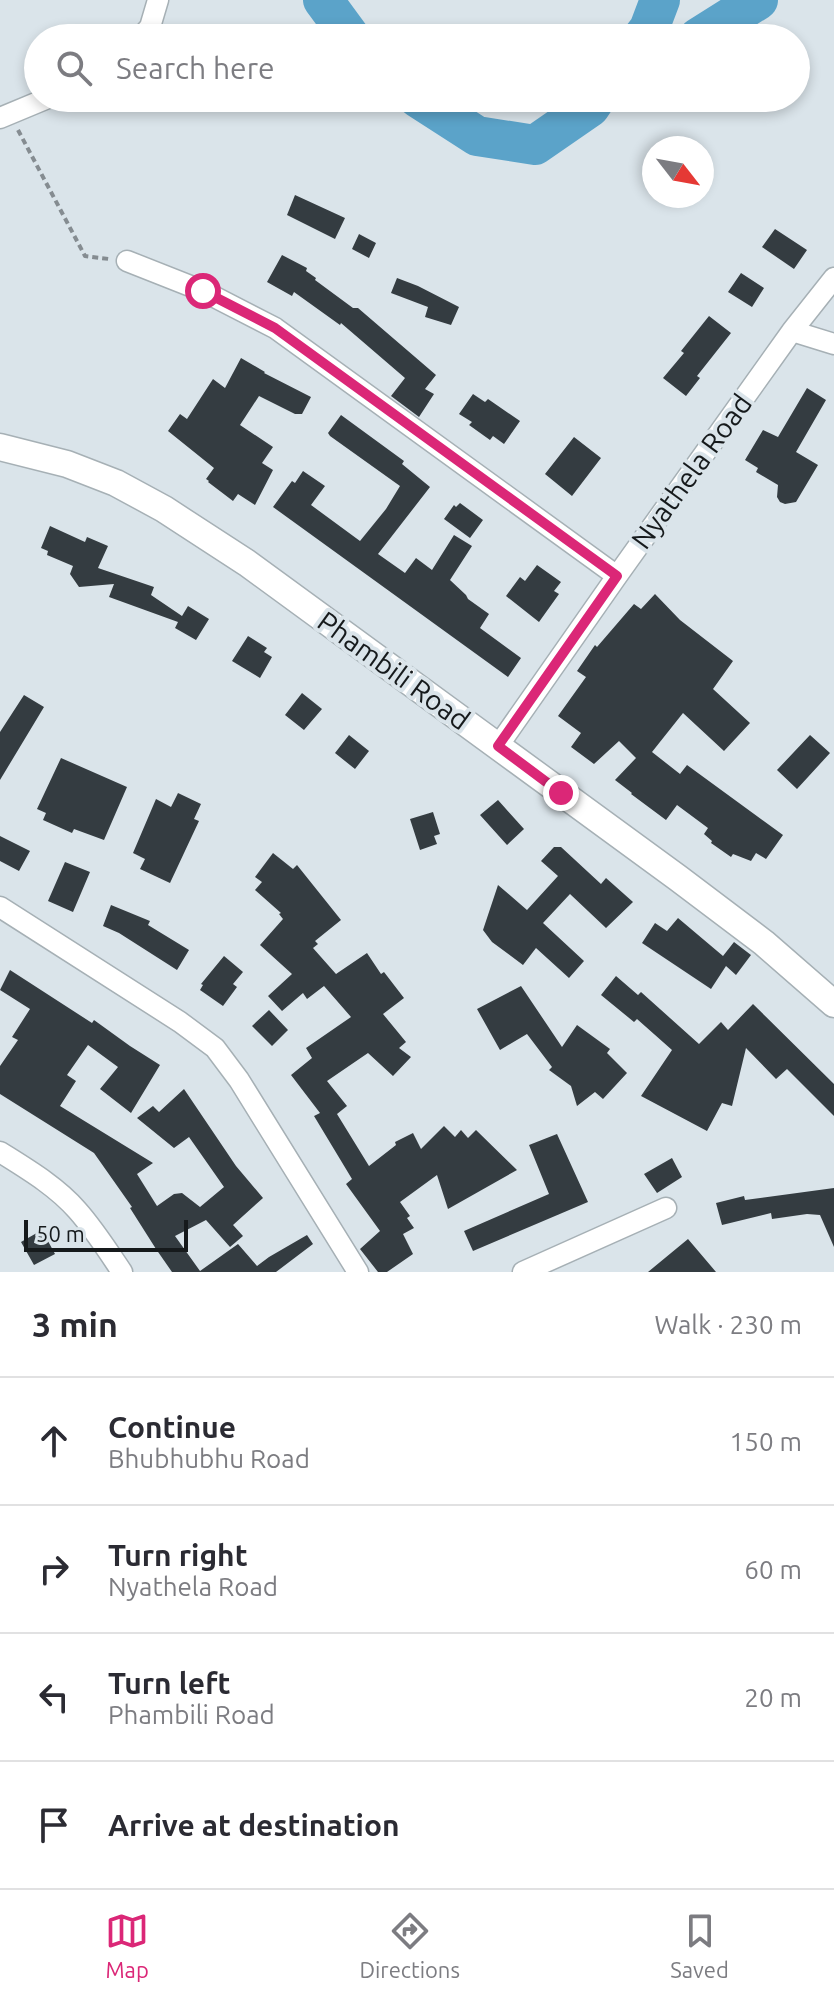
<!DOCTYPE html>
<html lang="en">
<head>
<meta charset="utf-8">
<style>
	body { margin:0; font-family:Ubuntu,sans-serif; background:#f7f7f7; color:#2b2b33 }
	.compass { position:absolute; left:642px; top:136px; width:72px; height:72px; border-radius:50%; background:#fff; box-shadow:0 4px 12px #0003; rotate:121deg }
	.scale { position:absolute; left:24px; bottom:20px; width:164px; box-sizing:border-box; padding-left:8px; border:4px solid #161a1c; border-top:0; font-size:22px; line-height:28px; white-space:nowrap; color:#161a1c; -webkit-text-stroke:6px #dae4ea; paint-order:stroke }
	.stop { position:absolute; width:24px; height:24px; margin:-18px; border:6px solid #db2777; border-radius:50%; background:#fff }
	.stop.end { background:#db2777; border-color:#fff; box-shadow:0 2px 8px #0008 }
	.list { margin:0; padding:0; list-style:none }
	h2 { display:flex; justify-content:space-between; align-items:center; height:104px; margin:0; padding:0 32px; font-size:34px }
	h2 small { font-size:26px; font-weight:400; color:#7c7c81 }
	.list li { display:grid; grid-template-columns:52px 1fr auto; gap:24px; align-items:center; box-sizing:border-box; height:128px; padding:0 32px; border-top:2px solid #e1e1e2 }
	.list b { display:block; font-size:30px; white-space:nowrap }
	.list p { margin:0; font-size:26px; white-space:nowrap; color:#7c7c81 }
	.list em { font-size:26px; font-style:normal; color:#7c7c81 }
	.icon { flex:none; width:44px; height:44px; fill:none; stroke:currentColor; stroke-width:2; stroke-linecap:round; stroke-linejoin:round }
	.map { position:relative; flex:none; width:834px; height:1272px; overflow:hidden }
	.search { position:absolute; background:#fff; box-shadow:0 4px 12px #0003; left:24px; right:24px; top:24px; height:88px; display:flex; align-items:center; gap:20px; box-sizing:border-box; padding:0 28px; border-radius:44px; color:#7c7c81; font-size:30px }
	.sheet { height:616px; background:#fff }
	nav { display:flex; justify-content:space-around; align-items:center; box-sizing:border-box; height:112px; border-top:2px solid #e1e1e2; background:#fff; font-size:22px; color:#7c7c81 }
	nav a { display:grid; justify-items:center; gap:4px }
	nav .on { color:#db2777 }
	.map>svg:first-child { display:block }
</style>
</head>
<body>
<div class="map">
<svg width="834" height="1272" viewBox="0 0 834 1272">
	<rect width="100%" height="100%" fill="#dae4ea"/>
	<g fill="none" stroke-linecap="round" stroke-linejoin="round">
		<path stroke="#5ba3c9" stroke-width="40" d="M323,0l28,38
			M642,38l7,-9 11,-29
			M698,38l60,-38
			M418,98l59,38 58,9 55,-38 6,-9"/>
	</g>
	<path fill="#343c41" d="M295,195l50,23 -10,21 -48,-24z
		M775,229l32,21 -13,19 -32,-22z
		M359,234l17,9 -7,15 -17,-9z
		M282,255l25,13 -1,3 10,7 -1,2 38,28h5l78,67 -11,14 9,5 -15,23 -28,-21 14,-18 -64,-55 -1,2 -46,-33 -2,4 -25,-14z
		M741,273l23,15 -12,19 -24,-15z
		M397,278l21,8 41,21 -8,18 -26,-8 3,-10 -37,-14z
		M709,316l22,17 -34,43 3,2 -14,18 -23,-18 21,-25 -3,-2z
		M241,358l24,14 -1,1 47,24 -9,17h-7l-36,-18 -19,29 33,22 -11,16 11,7 -18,35 -17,-11 -5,7 -25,-19 1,-1 -3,-2 8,-11 -46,-37 12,-17 7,5 26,-40 12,9z
		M807,388l19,12 -30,52 22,13 -22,37 -11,2 -5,-2 -3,-5 1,-12 -22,-13 2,-4 -13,-8 18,-30 15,7z
		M473,394l12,8 3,-3 32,22 -16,23 -11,-8 -3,4 -21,-15 3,-3 -13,-8z
		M341,415l63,46 -2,3 28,23 -52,67 27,19 11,-15 16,12 22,-35 18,11 -22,34 16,15 2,4 21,15 -9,14 41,30 -13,19 -235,-170 19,-26 3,2 8,-12 22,15 -14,19 49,36 26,-32 14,-23 -70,-50 -2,-3z
		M574,437l27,21 -29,38 -27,-22z
		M460,503l23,17 -13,18 -26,-19 10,-14 2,2z
		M50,526l35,16 2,-5 21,9 -10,22 56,19 -3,8 31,21 6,-10 21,13 -13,21 -21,-12 3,-6 -69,-25 5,-13 -35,3 -9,-13 3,-8 -26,-11 1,-4 -7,-3z
		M537,565l24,17 -7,9 5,3 -20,28 -33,-26 14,-19 5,4z
		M655,594l25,26 53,41 -20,28 37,34 -26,28 -41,-38 -31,39 28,22 7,-9 96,70 -17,24 -10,-6 -5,8 -18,-7 -2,3 -20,-14 1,-2 -8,-7 4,-6 -31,-23 -11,15 -35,-26 1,-1 -17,-13 21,-22 -17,-17 -25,23 -23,-17 10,-14 -23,-17 28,-39 -9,-6 18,-26 2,2 37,-43 7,5z
		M248,636l19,12 -3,4 8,5 -12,21 -28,-17z
		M302,693l20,16 -18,21 -19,-15z
		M24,695l20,12 -44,73v-48z
		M349,735l20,16 -14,18 -20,-16z
		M810,735l20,18 -33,36 -20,-19z
		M61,758l66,29 -23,53 -30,-11 -2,4 -29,-13 3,-7 -9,-4z
		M178,793l23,11 -7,15 5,2 -29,62 -30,-14 5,-10 -12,-6 23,-54 15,8z
		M498,800l26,29 -17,16 -27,-30z
		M433,812l7,22 -6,2 3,8 -17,6 -10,-31z
		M0,836l30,15 -11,20 -19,-10z
		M554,847h7l40,37 5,-6 27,24 -27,26 -36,-34 -27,29 41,38 -15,17 -33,-30 -13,17 -31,-23 -9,-12 15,-45 29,25 31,-34 -17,-15z
		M273,853l20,16 4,-4 44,55 -26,21 3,3 -5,4 23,26 31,-21 14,21 3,-2 20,26 -21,16 23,28 -7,6 12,9 -18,19 -25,-23 -41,28 20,25 -10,8 32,52 27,-21 -1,-3 18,-9 8,16 23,-23 11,11 6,-7 7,8 8,-8 41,40 -69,39 -11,-34 -37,27 10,14 -3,2 7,10 -11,6 10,20 -26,18h-9l-18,-23 20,-18 -34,-47 6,-5 -38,-63 6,-3 -29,-38 21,-17 -6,-10 45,-31 -27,-31 -17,13 -4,-6 -21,18 -14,-15 24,-22 -32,-29 23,-26 -4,-5 2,-1 -26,-23 7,-8 -7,-5z
		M65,862l25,10 -17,40 -25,-11z
		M111,905l39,16 -2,4 41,25 -12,20 -58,-37 -16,-7z
		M678,918l45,38 11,-14 17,13 -15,20 -10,-9 -15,23 -69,-46 13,-20 12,8z
		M224,956l19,16 -10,12 4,3 -14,19 -23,-16 3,-5 -2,-1z
		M10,970l82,53 2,-3 36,26 30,19 -29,48 -31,-24 18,-22 -30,-22 -21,30 9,6 -16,25 93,57 -16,11 20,32 17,-12 8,-1 18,14 24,-20 -35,-50 -15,11 -37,-30 16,-12 6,6 25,-23 52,77 27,32 -30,27 10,11 -13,11 -24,-27 -31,16 25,35 38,-27 19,22 12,-9 38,-22 6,9 -37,28h-104l-16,-23 -26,-41 2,-1 -38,-54 -94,-59v-28l18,-26 -6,-3 18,-28 -30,-19z
		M616,976l22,19 3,-3 58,52 22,-22 7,8 25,-26 81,80v32l-47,-47 -11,10 -30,-31 -14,58 -10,-3 -15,28 -66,-35 31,-46 -35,-31 -3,3 -33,-27z
		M521,986l41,61 15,-22 33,24 -3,4 20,20 -24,26 -8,-7 -18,14 -6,-20 -22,-16 3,-3 -25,-33 -27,16 -23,-41z
		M269,1010l19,20 -16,16 -20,-20z
		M557,1134l31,68 -115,49 -9,-20 85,-37 -20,-49z
		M672,1158l10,19 -25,16 -13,-19z
		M834,1188v59l-14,-32 -13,-1 -35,5 -1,-6 -49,12 -6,-22 28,-7 1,4z
		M42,1230l13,24 -21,11 -13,-23z
		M688,1239l28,33h-68z"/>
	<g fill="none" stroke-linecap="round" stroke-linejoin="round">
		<g stroke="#a6b0b5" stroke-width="23">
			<path id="minor" d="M140,38l10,-11 8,-27
				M0,118l48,-20
				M127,261l76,30 72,37 342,248
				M792,331l42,13
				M498,746l119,-170 175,-245 42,-53
				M0,907l180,115 35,26 24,32 119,192
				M0,1152c27,17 56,34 77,58 17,19 31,41 45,62
				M523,1272l143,-64"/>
		</g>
		<g stroke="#a6b0b5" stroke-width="29">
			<path id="tertiary" d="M0,447l67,17 49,19 48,26 83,54 431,315 86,65 70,61"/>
		</g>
		<path stroke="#858c91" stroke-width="4" stroke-dasharray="6 4" stroke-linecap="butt" d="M18,130l67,126 24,3"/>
		<use href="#minor" stroke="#fff" stroke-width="20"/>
		<use href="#tertiary" stroke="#fff" stroke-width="26"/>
	</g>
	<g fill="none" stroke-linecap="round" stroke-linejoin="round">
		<path stroke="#db2777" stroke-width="10" d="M203,291l72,37 342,248 -119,170 63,47"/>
	</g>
	<g text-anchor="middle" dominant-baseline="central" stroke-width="8" stroke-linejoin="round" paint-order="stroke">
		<g font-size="28" fill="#161a1c" stroke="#dae4ea">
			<text transform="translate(691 471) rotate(-54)">Nyathela Road</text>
			<text transform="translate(394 670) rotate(36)">Phambili Road</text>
		</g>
	</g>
</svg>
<svg class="compass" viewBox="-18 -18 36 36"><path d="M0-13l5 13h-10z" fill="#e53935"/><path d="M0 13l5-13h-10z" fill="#7c7c81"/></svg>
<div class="scale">50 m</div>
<div class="stop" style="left:203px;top:291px"></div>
<div class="stop end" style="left:561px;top:793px"></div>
<div class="search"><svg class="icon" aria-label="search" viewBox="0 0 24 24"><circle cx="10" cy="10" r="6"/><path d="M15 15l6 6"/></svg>Search here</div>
</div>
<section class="sheet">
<h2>3 min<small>Walk · 230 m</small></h2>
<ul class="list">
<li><svg class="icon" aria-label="ahead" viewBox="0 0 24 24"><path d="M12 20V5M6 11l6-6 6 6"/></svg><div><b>Continue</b><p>Bhubhubhu Road</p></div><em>150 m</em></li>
<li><svg class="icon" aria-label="right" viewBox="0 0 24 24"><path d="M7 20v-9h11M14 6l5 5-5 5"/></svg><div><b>Turn right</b><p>Nyathela Road</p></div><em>60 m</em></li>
<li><svg class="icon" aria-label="left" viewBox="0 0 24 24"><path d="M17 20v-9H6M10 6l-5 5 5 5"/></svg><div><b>Turn left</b><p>Phambili Road</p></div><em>20 m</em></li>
<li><svg class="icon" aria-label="arrive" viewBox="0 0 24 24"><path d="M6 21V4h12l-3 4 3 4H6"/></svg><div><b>Arrive at destination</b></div></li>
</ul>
</section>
<nav>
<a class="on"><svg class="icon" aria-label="map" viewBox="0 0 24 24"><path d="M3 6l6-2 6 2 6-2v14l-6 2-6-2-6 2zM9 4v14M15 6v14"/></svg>Map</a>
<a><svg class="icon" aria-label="directions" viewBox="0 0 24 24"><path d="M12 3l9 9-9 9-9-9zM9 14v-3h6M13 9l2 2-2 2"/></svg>Directions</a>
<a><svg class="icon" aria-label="saved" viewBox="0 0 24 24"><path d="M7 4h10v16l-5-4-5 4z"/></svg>Saved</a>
</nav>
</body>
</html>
